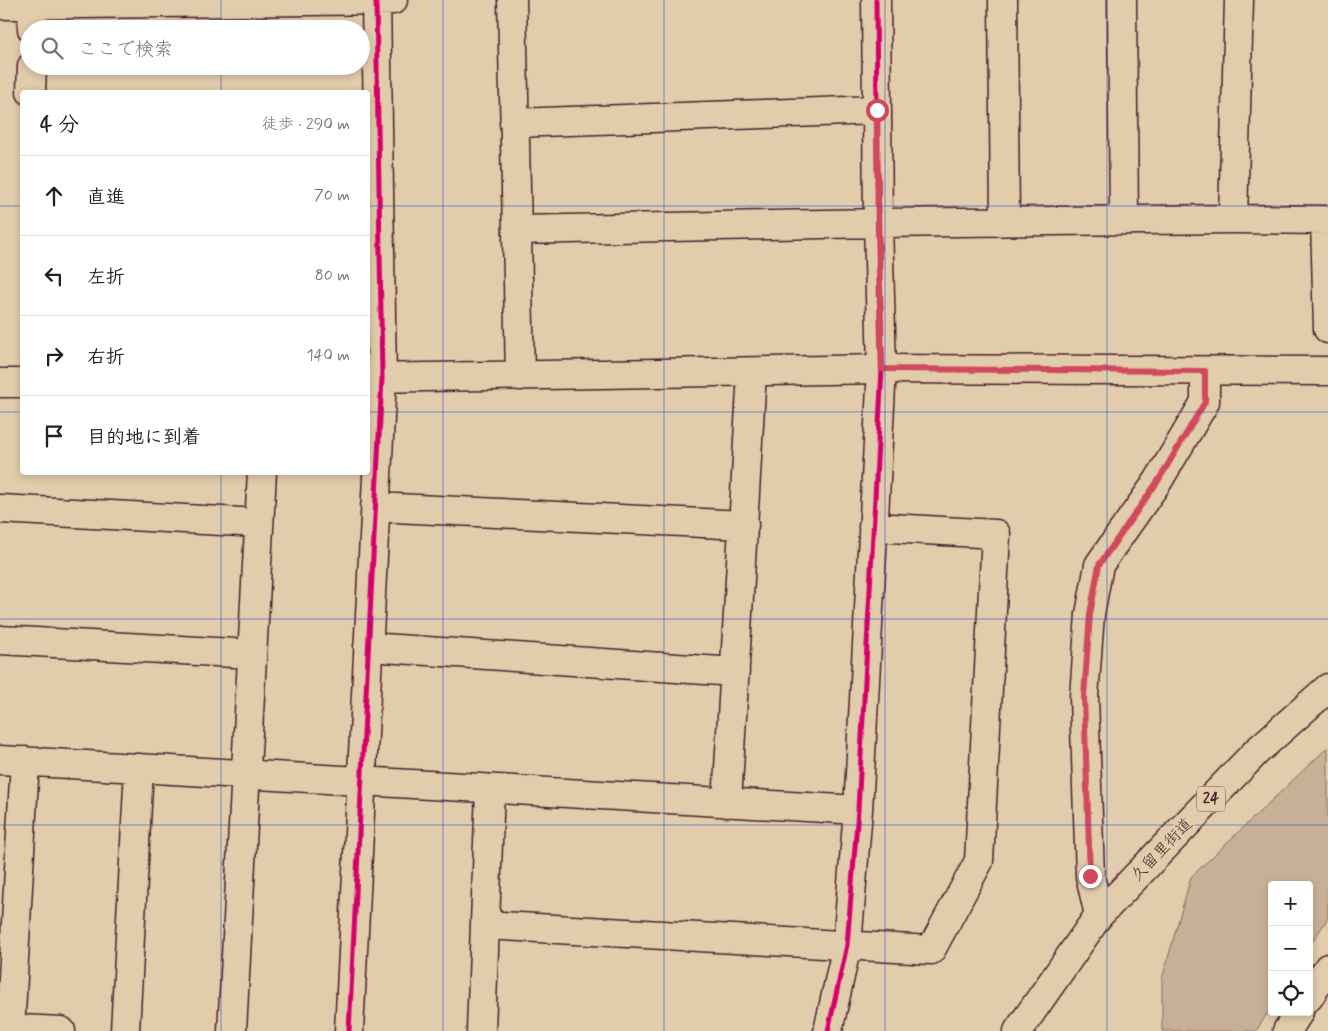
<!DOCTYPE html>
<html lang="ja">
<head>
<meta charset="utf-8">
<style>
	body { margin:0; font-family:Mynerve,"Klee One",sans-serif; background:#f6f6f6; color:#202124 }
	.controls { position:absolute; right:15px; bottom:15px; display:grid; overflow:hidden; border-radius:5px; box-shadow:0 2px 8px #0003 }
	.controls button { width:45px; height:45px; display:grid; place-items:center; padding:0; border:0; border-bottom:1px solid #e0e0e0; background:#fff; color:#202124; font:25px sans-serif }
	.stop { position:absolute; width:15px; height:15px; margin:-11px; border:4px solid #d1495b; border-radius:50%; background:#fff }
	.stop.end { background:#d1495b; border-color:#fff; box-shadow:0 1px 5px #0008 }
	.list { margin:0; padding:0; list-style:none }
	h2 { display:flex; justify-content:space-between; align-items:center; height:65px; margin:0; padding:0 20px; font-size:21px }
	h2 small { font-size:16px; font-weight:400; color:#757577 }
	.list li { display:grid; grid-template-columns:32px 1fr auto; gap:15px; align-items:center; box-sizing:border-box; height:80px; padding:0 20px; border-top:1px solid #e0e0e0 }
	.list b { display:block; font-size:19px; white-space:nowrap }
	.list em { font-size:16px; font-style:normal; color:#757577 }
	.icon { flex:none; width:28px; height:28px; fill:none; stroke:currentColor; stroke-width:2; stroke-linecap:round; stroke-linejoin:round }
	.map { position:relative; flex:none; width:1328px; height:1031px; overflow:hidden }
	.search { position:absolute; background:#fff; box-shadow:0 2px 8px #0003; left:20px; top:20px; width:350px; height:55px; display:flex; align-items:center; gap:12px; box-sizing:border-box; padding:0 18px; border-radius:28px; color:#757577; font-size:19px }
	.panel { position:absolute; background:#fff; box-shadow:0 2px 8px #0003; left:20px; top:90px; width:350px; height:385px; border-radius:5px }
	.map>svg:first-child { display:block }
</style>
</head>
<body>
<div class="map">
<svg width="1328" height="1031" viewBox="0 0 1328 1031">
	<rect width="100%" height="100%" fill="#e1ccab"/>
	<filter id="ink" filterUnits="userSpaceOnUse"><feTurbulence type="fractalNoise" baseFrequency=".02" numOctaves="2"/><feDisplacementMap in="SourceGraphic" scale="10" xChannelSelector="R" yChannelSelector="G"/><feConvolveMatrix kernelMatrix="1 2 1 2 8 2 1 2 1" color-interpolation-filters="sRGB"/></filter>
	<g filter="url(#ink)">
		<path fill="#c8b096" stroke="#896860" d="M1328,747v171l-19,29v-62h-37v121l-16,25h-94v-52l29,-102z"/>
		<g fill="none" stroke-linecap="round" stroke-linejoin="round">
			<g stroke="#4a1f2b" stroke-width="31">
				<path id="minor" d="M512,0l8,376
					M1003,0l2,221
					M1122,0l2,220
					M0,5l393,-5
					M32,29l1,-24
					M31,92l1,-26
					M514,123l363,-13
					M1233,219l6,-219
					M1325,220l3,109
					M517,230l361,-7 355,-4 95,1
					M375,507l369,18
					M0,509l259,14
					M0,640l252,14
					M368,647l367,25
					M0,760l858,50
					M727,803l25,-431
					M1099,915l-9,-39 -6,-179 6,-83 9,-49 59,-84 47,-79v-31
					M485,925l446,25 48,-89 17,-327 -123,-7
					M1309,997l19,-29
					M0,1028l61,3
					M10,1031l15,-270
					M125,1031l14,-263
					M232,1031l30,-559
					M349,1031l33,-653 -6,-378
					M481,1031l9,-242
					M828,1031l19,-86 11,-135 24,-441 -4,-146 -2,-223
					M1287,1031l12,-19"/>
			</g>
			<g stroke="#4a1f2b" stroke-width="31">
				<path id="tertiary" d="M368,378l514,-9 446,2
					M0,383h22"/>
			</g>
			<g stroke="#4a1f2b" stroke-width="31">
				<path id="primary" d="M1018,1031l81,-116 158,-164 71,-63"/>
			</g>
			<use href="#minor" stroke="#e1ccab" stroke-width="28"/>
			<use href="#tertiary" stroke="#e1ccab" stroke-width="28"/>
			<use href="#primary" stroke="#e1ccab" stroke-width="28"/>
			<g stroke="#e1ccab" stroke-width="8">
				<path id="cycleway" d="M349,1031l33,-653 -6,-378
					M828,1031l19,-86 11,-135 24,-441 -4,-146 -2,-223"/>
			</g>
			<use href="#cycleway" stroke="#d6006c" stroke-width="5"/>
		</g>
	</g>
	<g fill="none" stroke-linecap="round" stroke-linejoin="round" filter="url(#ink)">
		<path stroke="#d1495b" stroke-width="6" d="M877,110l1,113 4,146 323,2v31l-47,79 -59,84 -9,49 -6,83 6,179"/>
	</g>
	<path fill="none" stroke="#1d4ed8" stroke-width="1" stroke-opacity="0.55" d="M221,0v29M443,0v1031M664,0v1031M885,0v1031M1107,0v1031M221,66v26M0,206h22M368,206h960M0,412h22M368,412h960M221,472v559M0,619h1328M0,825h1328"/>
	<g text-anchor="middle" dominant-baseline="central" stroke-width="4" stroke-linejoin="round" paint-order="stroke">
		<rect fill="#e1ccab" stroke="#775351" stroke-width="1" x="1197" y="786.5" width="28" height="25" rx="4"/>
		<g font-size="15" font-weight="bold" fill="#4a1f2b">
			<text x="1211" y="799">24</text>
		</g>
		<g font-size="16" fill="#4a1f2b" stroke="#e1ccab">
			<text transform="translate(1162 850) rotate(-46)">久留里街道</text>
		</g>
	</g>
</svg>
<div class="controls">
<button>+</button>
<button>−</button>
<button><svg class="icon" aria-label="locate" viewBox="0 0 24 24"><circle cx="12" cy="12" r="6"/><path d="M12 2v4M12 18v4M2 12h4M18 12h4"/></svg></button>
</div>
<div class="stop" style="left:877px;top:110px"></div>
<div class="stop end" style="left:1090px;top:876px"></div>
<div class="search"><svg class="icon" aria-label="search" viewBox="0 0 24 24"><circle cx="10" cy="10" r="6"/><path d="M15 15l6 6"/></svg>ここで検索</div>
<section class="panel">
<h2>4 分<small>徒歩 · 290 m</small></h2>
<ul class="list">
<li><svg class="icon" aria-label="ahead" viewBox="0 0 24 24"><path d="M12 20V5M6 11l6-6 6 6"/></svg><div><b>直進</b></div><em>70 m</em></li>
<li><svg class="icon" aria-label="left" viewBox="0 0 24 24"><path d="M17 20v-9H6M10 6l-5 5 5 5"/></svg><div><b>左折</b></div><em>80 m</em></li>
<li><svg class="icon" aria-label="right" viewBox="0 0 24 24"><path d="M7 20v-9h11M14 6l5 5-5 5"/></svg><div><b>右折</b></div><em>140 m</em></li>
<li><svg class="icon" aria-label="arrive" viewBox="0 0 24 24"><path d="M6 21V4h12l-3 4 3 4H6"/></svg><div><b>目的地に到着</b></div></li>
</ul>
</section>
</div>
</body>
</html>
